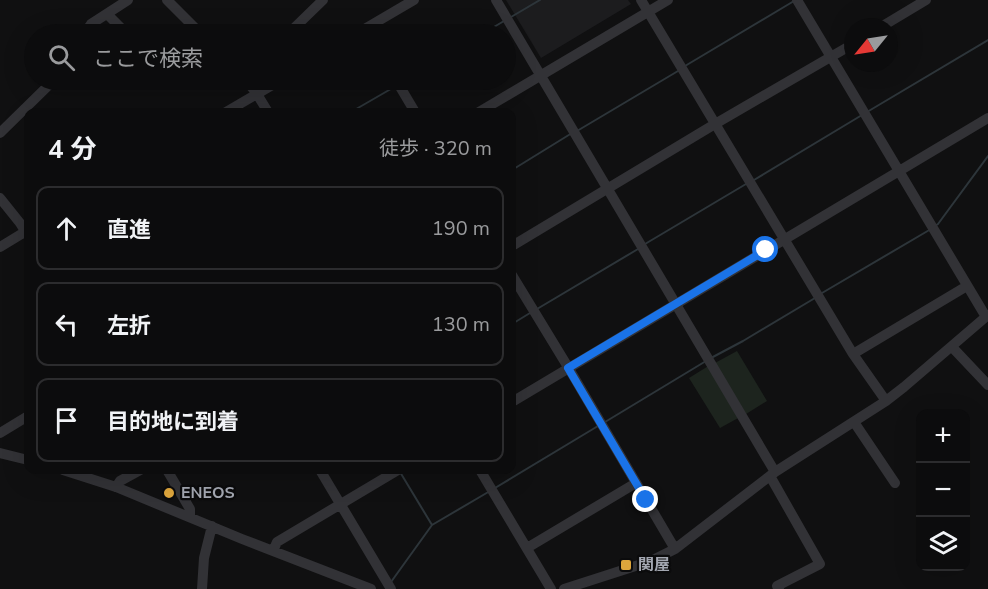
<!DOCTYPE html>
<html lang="ja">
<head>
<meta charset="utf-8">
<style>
	body { margin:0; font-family:"Nunito Sans","Noto Sans JP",sans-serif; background:#1a1a1b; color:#f1f3f6 }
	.controls { position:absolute; right:18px; bottom:18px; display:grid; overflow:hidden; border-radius:12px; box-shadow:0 6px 24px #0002 }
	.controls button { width:54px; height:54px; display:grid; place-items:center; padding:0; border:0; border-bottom:2px solid #2c2c2e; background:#0c0c0d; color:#f1f3f6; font:30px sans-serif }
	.compass { position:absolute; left:844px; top:18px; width:54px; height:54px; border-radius:50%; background:#0c0c0d; box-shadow:0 6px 24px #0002; rotate:240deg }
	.stop { position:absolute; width:18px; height:18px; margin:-14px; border:4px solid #1a73e8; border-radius:50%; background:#fff }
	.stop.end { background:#1a73e8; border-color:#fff; box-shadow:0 2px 6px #0008 }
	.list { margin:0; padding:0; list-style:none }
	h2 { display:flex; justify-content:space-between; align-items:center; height:78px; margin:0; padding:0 24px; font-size:26px }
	h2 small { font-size:20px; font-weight:400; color:#9a9b9d }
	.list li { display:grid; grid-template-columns:39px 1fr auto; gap:18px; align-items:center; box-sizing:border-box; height:84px; margin:0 12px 12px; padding:0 12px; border:2px solid #2c2c2e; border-radius:12px }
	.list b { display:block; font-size:22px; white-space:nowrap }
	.list em { font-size:20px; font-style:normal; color:#9a9b9d }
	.icon { flex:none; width:33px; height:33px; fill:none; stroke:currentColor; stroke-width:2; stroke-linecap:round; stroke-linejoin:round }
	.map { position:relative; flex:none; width:988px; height:589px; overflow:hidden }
	.search { position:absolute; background:#0c0c0d; box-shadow:0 6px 24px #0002; left:24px; top:24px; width:492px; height:66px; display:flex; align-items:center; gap:15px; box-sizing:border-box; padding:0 21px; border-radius:33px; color:#9a9b9d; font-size:22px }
	.panel { position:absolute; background:#0c0c0d; box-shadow:0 6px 24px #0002; left:24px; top:108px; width:492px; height:366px; border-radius:12px }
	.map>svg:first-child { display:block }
</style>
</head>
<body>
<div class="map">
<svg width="988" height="589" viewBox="0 0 988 589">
	<rect width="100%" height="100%" fill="#101011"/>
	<path fill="#1c1c1e" d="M506,0h122l3,4 -90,54z"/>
	<path fill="#1d241e" d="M737,351l30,50 -21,13 -31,-51z
		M710,365l30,52 -20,11 -31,-50z"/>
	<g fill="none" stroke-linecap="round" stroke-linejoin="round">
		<path stroke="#2d353a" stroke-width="2" d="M511,17l29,-17
			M482,34l22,-13
			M685,66l109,-65
			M351,112l45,-26
			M867,112l121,-72
			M577,131l101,-60
			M512,170l60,-37
			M754,180l108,-65
			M935,226l3,-2 50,-68
			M645,244l101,-60
			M822,293l109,-64
			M537,309l101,-60
			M512,324l18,-11
			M711,358l32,-17 72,-43
			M605,422l101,-61
			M495,488l103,-62
			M432,525l58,-34
			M391,582l41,-57 -32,-53"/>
		<path stroke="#323236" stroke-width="10" d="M167,0l34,34
			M496,0l279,472
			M641,0l212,354 33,47
			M797,0l189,317
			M107,14l20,20
			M881,27l45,-27
			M84,34l7,-10 37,-24
			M288,34l35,-34
			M356,34l58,-34
			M246,80l11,14 11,18
			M396,80l19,32
			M226,112l55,-32
			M479,112l189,-112
			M0,133l54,-53
			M0,198l20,25 8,13
			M512,246l203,-122 138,-80
			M0,247l28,-17
			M512,275l56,92 107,182
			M952,347l36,38
			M853,354l114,-68
			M512,402l476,-284
			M854,422l41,61
			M0,433l28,-17
			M0,453l28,7
			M63,470l53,17 126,52 129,50
			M167,470l23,39v8
			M320,470l71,119
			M480,470l71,119
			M770,476l50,88 -43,22 2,3
			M116,487l4,-6 20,-11
			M527,548l109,-65
			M273,551l4,-9 121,-72
			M202,589l2,-31 8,-32
			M564,589l87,-28 24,-12 100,-77 111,-71 18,-14 84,-72"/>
	</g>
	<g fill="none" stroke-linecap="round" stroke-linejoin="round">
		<path stroke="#1a73e8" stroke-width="8" d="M646,500l-78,-132 198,-118"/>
	</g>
	<g fill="#dda53c" stroke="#0b0b0c" stroke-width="2">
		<circle cx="169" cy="493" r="6"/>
		<rect x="620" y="559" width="12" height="12" rx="3"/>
	</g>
	<g text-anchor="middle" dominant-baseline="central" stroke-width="4.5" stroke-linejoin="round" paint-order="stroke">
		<g font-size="16" font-weight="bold" fill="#a3a7b1" stroke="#0b0b0c" text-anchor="start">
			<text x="181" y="493">ENEOS</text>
			<text x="638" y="565">関屋</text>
		</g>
	</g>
</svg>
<div class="controls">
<button>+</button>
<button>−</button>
<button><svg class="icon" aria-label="layers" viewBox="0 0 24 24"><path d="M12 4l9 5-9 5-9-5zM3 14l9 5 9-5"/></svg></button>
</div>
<svg class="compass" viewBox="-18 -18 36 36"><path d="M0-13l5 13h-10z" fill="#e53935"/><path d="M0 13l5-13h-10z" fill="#9a9b9d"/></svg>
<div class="stop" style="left:766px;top:250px"></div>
<div class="stop end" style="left:646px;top:500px"></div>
<div class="search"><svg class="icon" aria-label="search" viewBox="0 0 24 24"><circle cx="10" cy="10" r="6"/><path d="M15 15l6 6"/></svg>ここで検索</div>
<section class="panel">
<h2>4 分<small>徒歩 · 320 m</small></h2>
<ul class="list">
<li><svg class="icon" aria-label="ahead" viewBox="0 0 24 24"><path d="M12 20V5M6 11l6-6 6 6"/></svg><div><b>直進</b></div><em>190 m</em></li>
<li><svg class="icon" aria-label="left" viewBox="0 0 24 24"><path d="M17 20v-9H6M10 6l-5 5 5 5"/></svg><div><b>左折</b></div><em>130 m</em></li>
<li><svg class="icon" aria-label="arrive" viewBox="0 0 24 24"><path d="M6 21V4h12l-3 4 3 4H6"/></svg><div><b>目的地に到着</b></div></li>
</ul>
</section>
</div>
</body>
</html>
